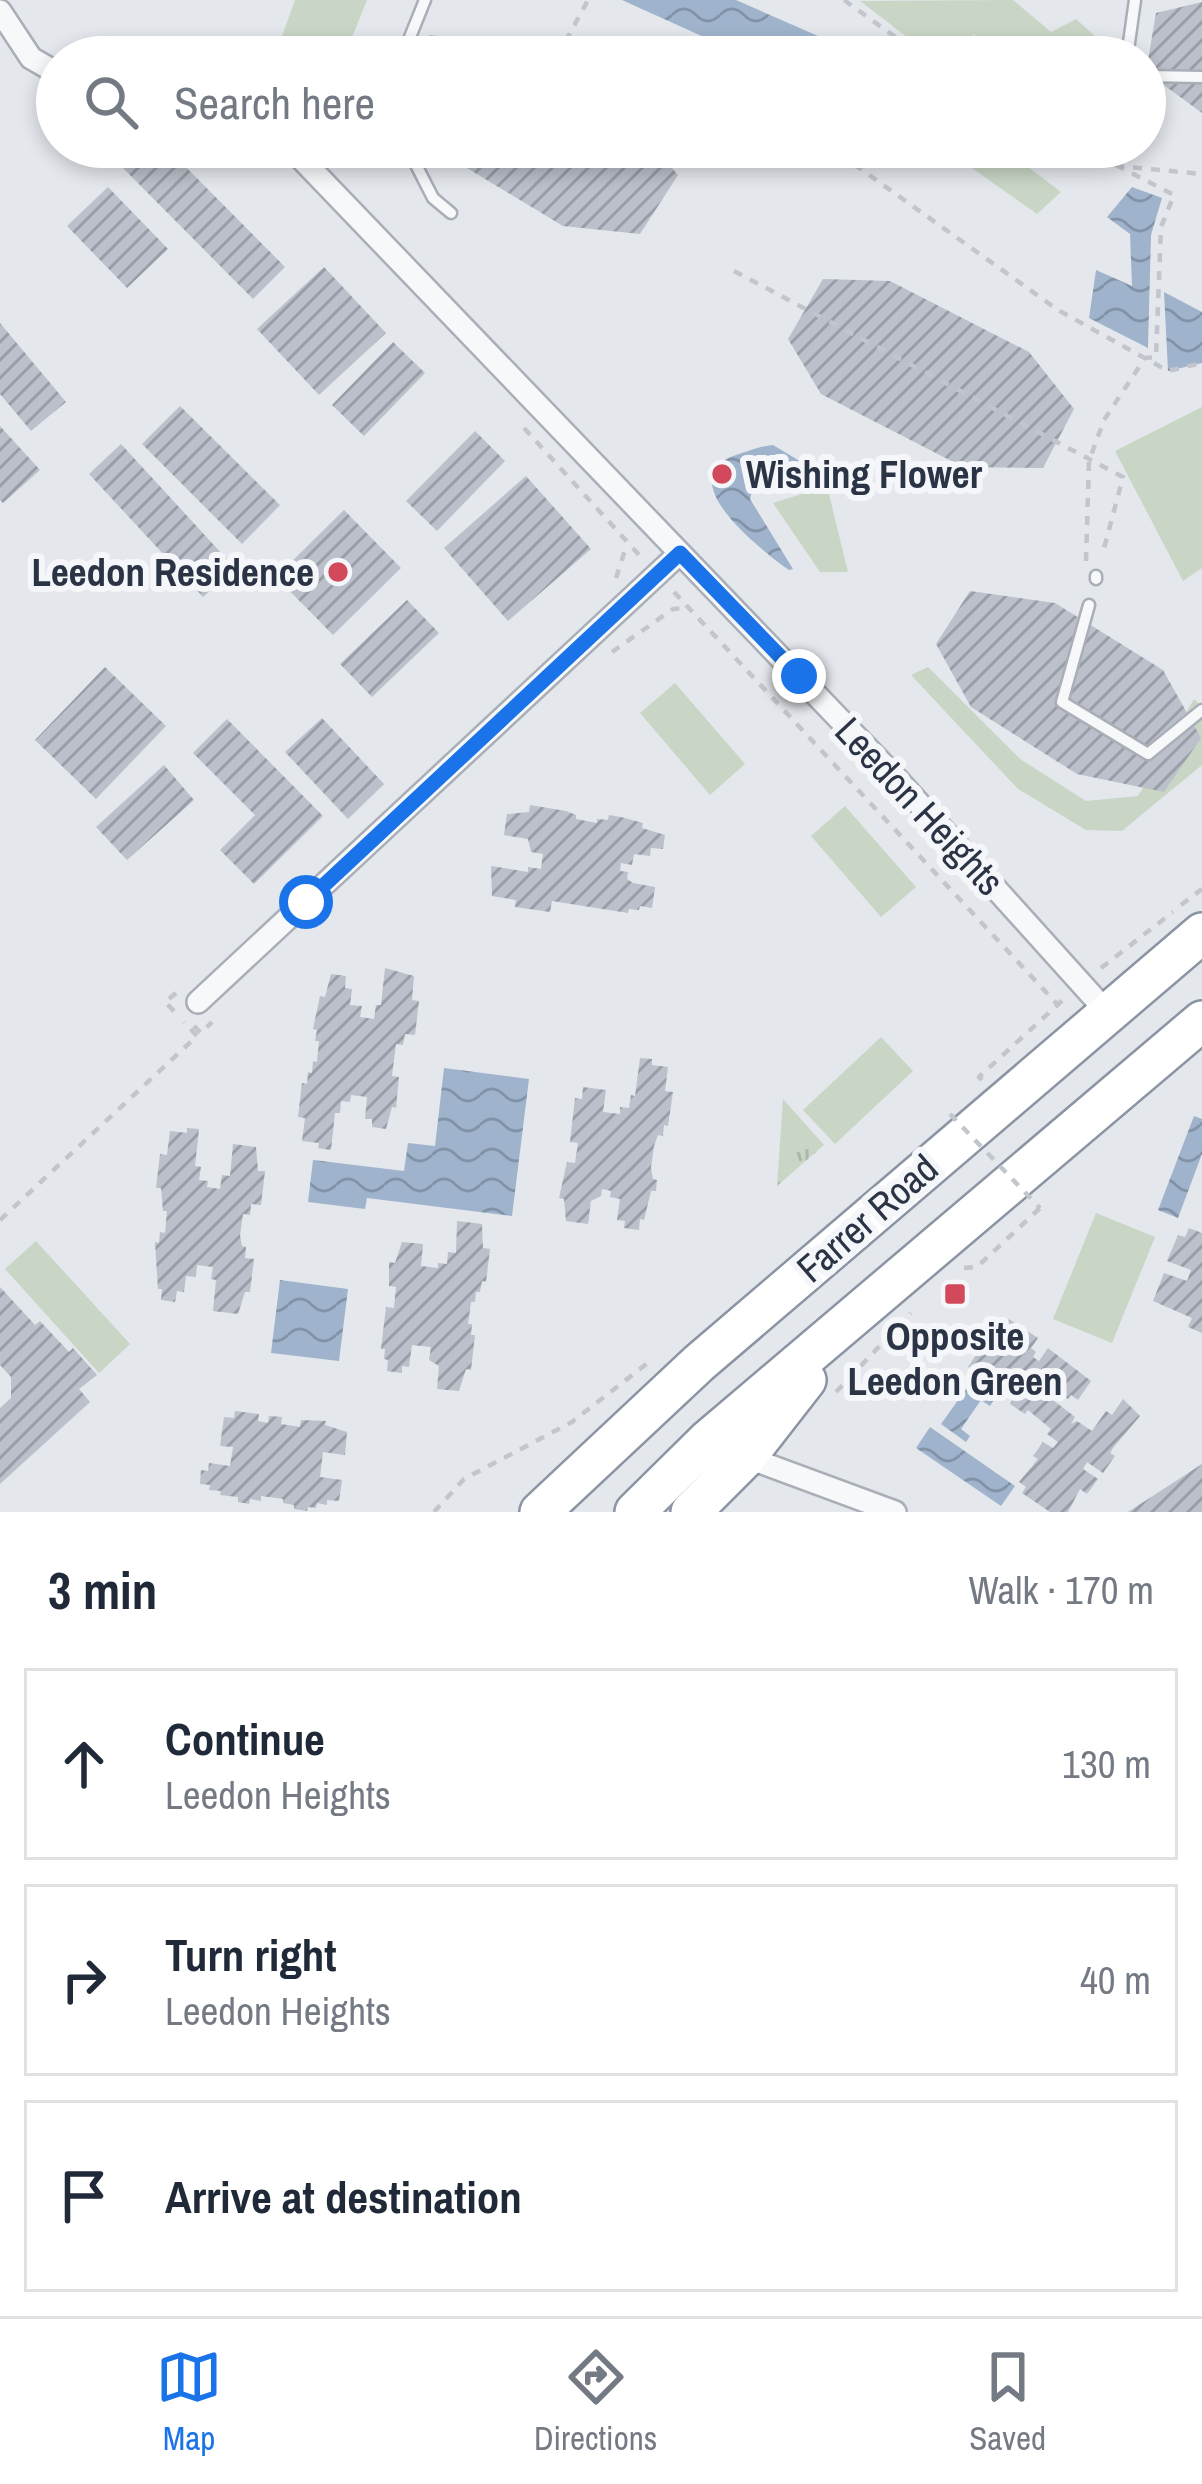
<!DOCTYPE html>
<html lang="en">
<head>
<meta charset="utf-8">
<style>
	body { margin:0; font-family:"Archivo Narrow",sans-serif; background:#f6f6f7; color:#1f2937 }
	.stop { position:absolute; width:36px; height:36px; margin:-27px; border:9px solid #1a73e8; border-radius:50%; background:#fff }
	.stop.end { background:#1a73e8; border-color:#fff; box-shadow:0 3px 12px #0008 }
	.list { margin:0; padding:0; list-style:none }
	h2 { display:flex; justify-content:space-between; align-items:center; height:156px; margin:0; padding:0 48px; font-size:51px }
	h2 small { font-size:39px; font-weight:400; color:#747a83 }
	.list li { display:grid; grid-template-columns:78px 1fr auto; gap:36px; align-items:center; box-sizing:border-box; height:192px; margin:0 24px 24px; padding:0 24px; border:3px solid #e0e1e3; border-radius:0px }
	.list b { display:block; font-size:45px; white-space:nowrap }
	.list p { margin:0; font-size:39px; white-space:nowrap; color:#747a83 }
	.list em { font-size:39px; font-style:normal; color:#747a83 }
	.icon { flex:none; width:66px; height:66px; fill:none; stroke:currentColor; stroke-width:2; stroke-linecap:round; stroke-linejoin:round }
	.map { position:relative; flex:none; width:1202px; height:1512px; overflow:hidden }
	.search { position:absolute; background:#fff; box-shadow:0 6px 18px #0003; left:36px; right:36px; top:36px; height:132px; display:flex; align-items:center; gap:30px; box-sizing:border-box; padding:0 42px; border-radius:66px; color:#747a83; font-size:45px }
	.sheet { height:804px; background:#fff }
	nav { display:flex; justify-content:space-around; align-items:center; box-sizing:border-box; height:168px; border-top:3px solid #e0e1e3; background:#fff; font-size:33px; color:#747a83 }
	nav a { display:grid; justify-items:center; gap:6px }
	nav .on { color:#1a73e8 }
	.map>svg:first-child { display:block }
</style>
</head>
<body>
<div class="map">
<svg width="1202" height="1512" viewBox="0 0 1202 1512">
	<defs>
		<pattern id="park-tufts" width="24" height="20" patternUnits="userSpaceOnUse" patternTransform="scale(3)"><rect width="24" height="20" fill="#c9d6c5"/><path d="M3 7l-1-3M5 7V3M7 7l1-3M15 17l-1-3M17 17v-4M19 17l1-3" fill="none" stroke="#adb8ab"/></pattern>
		<pattern id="water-waves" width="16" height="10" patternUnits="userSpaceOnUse" patternTransform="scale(3)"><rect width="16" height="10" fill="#9fb4cc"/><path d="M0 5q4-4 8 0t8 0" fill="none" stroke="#8293a7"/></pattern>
		<pattern id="building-hatch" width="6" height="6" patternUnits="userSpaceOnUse" patternTransform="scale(3)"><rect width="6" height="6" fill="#bbc0ca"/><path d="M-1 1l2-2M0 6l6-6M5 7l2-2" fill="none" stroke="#989da6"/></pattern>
	</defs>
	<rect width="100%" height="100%" fill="#e4e7ec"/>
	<path fill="#c9d6c5" d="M295,0h72l-23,57h-38l-28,-10z
		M1013,0l38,32 25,-13 42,38h-117l-28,-23 -6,23h-34l-73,-56z
		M942,147h60l59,45 -24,22z
		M1202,407v161l-19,13 -68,-130z
		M827,486l21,86h-28l-47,-69z
		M928,667l92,92 66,42 52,-5 56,-97 8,7v59l-80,66 -36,-1 -68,-41 -107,-114z
		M675,683l70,81 -35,31 -70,-82z
		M845,806l71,81 -35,30 -70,-81z
		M881,1037l32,34 -78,73 -32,-34z
		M1096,1213l59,24 -43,106 -59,-24z
		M36,1241l94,103 -31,29 -94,-104z"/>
	<path fill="url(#park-tufts)" d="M783,1099l41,46 -47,41z"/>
	<path fill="url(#water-waves)" d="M622,0h114l98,43 1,14h-87z
		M1132,187l30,11 -11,37 -3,113 -59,-30 7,-48 36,16 -2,-52 -23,-17z
		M1164,292l38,20v51l-34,8z
		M773,445l40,24 -61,23 -2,7 43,70 -4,1c-27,-19 -121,-92 -53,-115 13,-4 24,-9 37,-10z
		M444,1068l85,11 -17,137 -145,-18 -2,11 -57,-7 5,-42 91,11 4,-28 27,3z
		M1194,1116l8,3v35l-24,64 -20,-8z
		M280,1280l68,9 -9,72 -68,-8z
		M971,1382l24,16 -5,8 -9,-6 -20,29 9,7 -4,6 -25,-18z
		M930,1427l85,59 -14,20 -85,-58z"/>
	<path fill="url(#building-hatch)" d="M1202,2v111l-56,-41 10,-59z
		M450,44l64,4 14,9h-87z
		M141,147h25l119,120 -32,32 -132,-133z
		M432,147h222l24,28 -38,59 -77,-8z
		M108,187l60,62 -41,39 -60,-62z
		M324,267l62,66 -67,62 -62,-66z
		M823,279l67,2 139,71 45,57 -31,59 -80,-1 -142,-73 -33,-55z
		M0,323l66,79 -35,29 -31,-37z
		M393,342l32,31 -61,63 -32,-31z
		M180,406l100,99 -38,39 -100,-100z
		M0,426l40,44 -37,33 -3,-3z
		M475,431l30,30 -68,70 -31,-30z
		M121,444l114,124 -32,29 -114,-123z
		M526,476l65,73 -83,72 -64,-73z
		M344,510l57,58 -68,67 -57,-58z
		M970,591l85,12 108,67 38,68 -37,54 -87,-18 -106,-67 -35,-63z
		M407,600l32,33 -67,64 -32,-33z
		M105,667l61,59 -70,73 -61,-59z
		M322,718l62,66 -36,35 -63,-67z
		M227,719l96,97 -69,68 -34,-34 35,-35 -62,-62z
		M164,765l30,35 -67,60 -31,-33z
		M530,805l36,6 10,4v4l21,4v-4l11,1 1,-5 12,2 22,6 -1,5 23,7 -2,14 -12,-1 -1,8 -16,-2 -2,11 -11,-2 -1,8 8,1 -1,7 6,4 22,4 -3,21 -12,-2 -1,4 -10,-1 -1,4 -76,-12 -2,11 -35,-5 1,-7 -24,-4 -1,-30 37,6v-5l13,2 2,-15 -12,-2 -3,-13 -24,-4 3,-21 22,-2z
		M385,968l29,8 -2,24 7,1 -4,34 -10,-1 -2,11 -7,-1 -4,32 7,1 -3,31 -4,-1 -6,22 -14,-2v-8h-7l2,-22 -16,-2 -1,7 -9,-1 -1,12h-5l-4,37 -13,-2 1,-5 -17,-2 3,-23 -7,-1 4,-34 5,1 1,-12 4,1 1,-12 4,1 2,-21h-4l2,-11 -4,-1 7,-33 5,1 6,-23 15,2 -1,12 7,1 -2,16 12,1 -2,11 14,2 2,-14h5z
		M640,1058l12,1v6l16,2 -3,24 8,1 -5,34 -4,-1 -1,11 -5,-1 -4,11 -3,22 2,11 4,1 -1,11h-5l-7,29 -4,-1 -1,11 -15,-2 1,-7 -8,-1 3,-21 -10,-2 1,-6 -9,-2 -1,7 -10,5 -3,23 -22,-3 -2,-22 -5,-1 8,-36 8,1 3,-20 -8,-1 5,-44 7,1 1,-12 23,3 -3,22 17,2v-7l9,1 2,-13 4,1z
		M187,1128l12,1 -4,37 6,1 -2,13 9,1 -1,6 13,2 2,-14 8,1 3,-32 23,3 2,24h7l-4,34 -10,-1 -1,11 -7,-1 -3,21 2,11 4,1 -1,11 9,1 -4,33h-5l-7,22 -25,-3 3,-31 -5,-1 2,-12 -16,-2 -1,12 -10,-1 -2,16 -7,-1 -2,11 -14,-2 1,-11h-4l-3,-47 4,1 1,-11 5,1 2,-22h-4l-2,-23h-5l4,-34 7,1 3,-24 17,2z
		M457,1221l25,3 1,24 7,1 -4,33 -4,-1 -2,11h-4l-1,10h-4l-3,22h4l-1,11h4l-4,35 -5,-1 -7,22 -22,-2 2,-23 -10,-6 2,-13 -19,-2 -3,22 -7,-1v7l-15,-2 1,-11 -4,-1 1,-10h-4l5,-42 8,1 2,-21 -7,-1v-24l6,1 7,-21 21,2 -2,22 17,2v-5l9,1 1,-12 8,1z
		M1189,1228l13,5v100l-14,-6 4,-9 -39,-17 11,-28 23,8 4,-11 -24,-9 11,-26 7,2z
		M0,1287l35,38 5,-4 29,31 4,-4 24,27 -18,14 11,13 -90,82v-76l11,-10v-21l-11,-12z
		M1009,1319l29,19 -7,10 5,4 -3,5 6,4 9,-13 43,33 -13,19 -7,-5 -3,4 -20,-14 -8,5 35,27 -4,7 6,-3 15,10 14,-20 6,4 11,-16 17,17 -27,32 -3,5 5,3 -12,17 -16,-11 -4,7 15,10 -11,15 -7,-5 -12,23h-18l-28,-19 4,-6 -7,-5 19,-23 -5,-3 10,-14 10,6 5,-6 -11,-8 4,-5 -23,-19 -3,4 -15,-10 8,-12 -6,-5 -5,9 -16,-11 3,-4 -4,-3 -3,3 -19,-14 16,-24 16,11 3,-4 -14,-9z
		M235,1411l24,3 -1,7 10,2 1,-7 13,1 -1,7 19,3 1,-7 25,1 -1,4 22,7 -2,23 -22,-3 -3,25 22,3 -3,21 -12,-1v5l-10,-2 -1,5 -8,-1 -1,4 -13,-2v-4l-11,-2v-4l-22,-3v5l-11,-2 -1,5 -11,-2v-5l-18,-2 1,-4 -12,-1 1,-5 -10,-1 1,-14 7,1 1,-8 21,3 3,-19 -13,-1 4,-29 10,1z
		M1202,1464v48h-74z"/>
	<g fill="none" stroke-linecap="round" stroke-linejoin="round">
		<g stroke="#a9aeb7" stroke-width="15">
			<path id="lane" d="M402,57l23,-57
				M1127,57l8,-57
				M1145,76l57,1
				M407,147l26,51 18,15
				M1096,579v-3
				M1089,605l-27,97 86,52 54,-44"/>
		</g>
		<g stroke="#a9aeb7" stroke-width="26">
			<path id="street" d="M0,11l31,47 26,15
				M290,147l606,631 210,233
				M198,1002l482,-449
				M746,1457l149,55"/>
		</g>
		<g stroke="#8b94a3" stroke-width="44">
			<path id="highway" d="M540,1512l159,-149 503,-430
				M635,1512l74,-73 493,-418
				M691,1512l55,-55 60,-77"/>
		</g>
		<path stroke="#c2c5cb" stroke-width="4.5" stroke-dasharray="9 9" stroke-linecap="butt" d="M844,0l79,57
			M429,37l85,11 15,9
			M557,57l31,-57
			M823,147l35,20 200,143 110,61 34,-8
			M1084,147l34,19 84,8
			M734,271l389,206 -21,79
			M524,428l117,129
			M1086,561l3,-100 15,-41 41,-62 11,-1 5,-130 13,-32 -56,-29 1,-19
			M616,578l11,-34
			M674,592l384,413
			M612,652l61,-43 16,-1
			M1181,905l21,-16
			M1101,968l72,-56
			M176,993l-11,9 12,12
			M194,1026l7,7 11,-11
			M982,1080l-3,-3 86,-79
			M0,1220l197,-184 -13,-14
			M964,1268l13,-1 63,-59
			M836,1392l75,-79
			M434,1512l30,-33 108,-57 77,-60"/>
		<use href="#lane" stroke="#f7f8fa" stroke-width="10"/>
		<use href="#street" stroke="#f7f8fa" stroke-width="21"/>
		<use href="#highway" stroke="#fff" stroke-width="39"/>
		<path stroke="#c2c5cb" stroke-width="4.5" stroke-dasharray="9 9" stroke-linecap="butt" d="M950,1114l90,94"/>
	</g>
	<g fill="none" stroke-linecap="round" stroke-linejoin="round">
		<path stroke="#1a73e8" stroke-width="15" d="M306,902l374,-349 119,123"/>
	</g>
	<g fill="#d1495b" stroke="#f4f6f9" stroke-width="4.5">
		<circle cx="722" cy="474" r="12"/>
		<circle cx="338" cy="572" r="12"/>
		<rect x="943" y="1282" width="24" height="24" rx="6"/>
	</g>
	<g text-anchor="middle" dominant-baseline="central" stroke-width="12" stroke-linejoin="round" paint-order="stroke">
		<g font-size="39" font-weight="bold" fill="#2b3445" stroke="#f4f6f9" text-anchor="start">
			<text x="746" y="474">Wishing Flower</text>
			<text x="314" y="572" text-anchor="end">Leedon Residence</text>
			<text x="955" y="1336" text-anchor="middle">Opposite<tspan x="955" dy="45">Leedon Green</tspan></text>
		</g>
		<g font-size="39" fill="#2b3445" stroke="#f4f6f9">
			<text transform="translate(920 806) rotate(47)">Leedon Heights</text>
			<text transform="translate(867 1218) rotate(-41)">Farrer Road</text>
		</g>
	</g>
</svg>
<div class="stop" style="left:306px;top:902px"></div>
<div class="stop end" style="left:799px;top:676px"></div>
<div class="search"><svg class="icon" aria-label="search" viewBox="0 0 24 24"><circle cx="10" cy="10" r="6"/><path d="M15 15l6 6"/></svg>Search here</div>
</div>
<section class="sheet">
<h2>3 min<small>Walk · 170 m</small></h2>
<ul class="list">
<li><svg class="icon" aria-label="ahead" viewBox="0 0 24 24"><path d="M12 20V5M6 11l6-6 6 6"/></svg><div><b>Continue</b><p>Leedon Heights</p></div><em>130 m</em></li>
<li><svg class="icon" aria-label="right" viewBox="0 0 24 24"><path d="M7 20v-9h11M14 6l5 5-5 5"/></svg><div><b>Turn right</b><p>Leedon Heights</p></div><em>40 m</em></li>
<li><svg class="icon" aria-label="arrive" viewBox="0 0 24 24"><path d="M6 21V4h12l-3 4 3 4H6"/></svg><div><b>Arrive at destination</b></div></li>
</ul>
</section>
<nav>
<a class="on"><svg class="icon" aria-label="map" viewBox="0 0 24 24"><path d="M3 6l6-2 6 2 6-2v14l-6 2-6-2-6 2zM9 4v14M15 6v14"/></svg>Map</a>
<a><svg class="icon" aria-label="directions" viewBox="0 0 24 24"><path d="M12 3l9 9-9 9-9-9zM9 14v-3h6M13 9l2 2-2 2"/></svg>Directions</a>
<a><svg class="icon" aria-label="saved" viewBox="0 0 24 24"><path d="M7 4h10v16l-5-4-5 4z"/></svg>Saved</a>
</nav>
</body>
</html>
